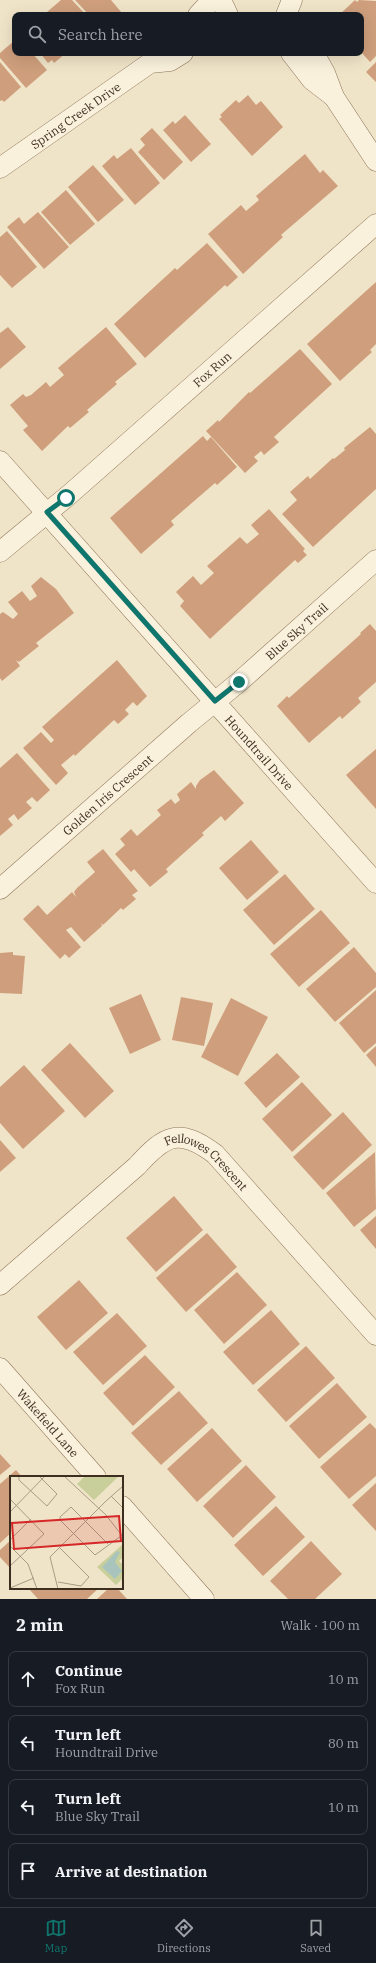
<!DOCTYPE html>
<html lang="en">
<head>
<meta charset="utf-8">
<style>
	body { margin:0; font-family:"IBM Plex Serif",serif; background:#242831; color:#f1f3f6 }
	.stop { position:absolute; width:12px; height:12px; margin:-9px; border:3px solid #0f766e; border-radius:50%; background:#fff }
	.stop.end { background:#0f766e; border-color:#fff; box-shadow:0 1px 4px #0008 }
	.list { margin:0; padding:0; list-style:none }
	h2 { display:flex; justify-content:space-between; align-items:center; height:52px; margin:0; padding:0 16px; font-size:17px }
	h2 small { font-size:13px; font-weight:400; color:#9ea1a6 }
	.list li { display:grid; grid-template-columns:26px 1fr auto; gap:12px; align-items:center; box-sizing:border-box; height:56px; margin:0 8px 8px; padding:0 8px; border:1px solid #363941; border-radius:8px }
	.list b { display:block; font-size:15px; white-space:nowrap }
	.list p { margin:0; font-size:13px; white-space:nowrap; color:#9ea1a6 }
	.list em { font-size:13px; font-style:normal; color:#9ea1a6 }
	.icon { flex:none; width:22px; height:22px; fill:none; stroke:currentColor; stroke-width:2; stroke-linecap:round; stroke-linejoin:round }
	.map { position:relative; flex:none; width:376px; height:1599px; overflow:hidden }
	.search { position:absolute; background:#171b24; box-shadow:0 4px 16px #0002; left:12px; right:12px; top:12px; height:44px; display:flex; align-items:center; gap:10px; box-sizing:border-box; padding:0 14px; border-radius:8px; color:#9ea1a6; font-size:15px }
	.sheet { height:308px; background:#171b24 }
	nav { display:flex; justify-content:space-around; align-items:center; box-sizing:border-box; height:56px; border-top:1px solid #363941; background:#171b24; font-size:11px; color:#9ea1a6 }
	nav a { display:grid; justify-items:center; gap:2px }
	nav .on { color:#0f766e }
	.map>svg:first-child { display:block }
</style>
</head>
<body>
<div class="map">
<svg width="376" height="1599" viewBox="0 0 376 1599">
	<rect width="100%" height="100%" fill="#f0e4c8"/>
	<path fill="#cf9f7d" d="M61,0h11l14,15h-37l-2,-3z
		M75,0h36l11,13 -2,2h-31z
		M355,0l2,2 2,-2 17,1v55l-6,6 -9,-10v-37h-22z
		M15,40v13h17l15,17 -21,18 -26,-30v-5z
		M40,53h26l-12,10 -2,-3 -4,3z
		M0,62l21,25 -17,15 -2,-2 -2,1z
		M376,62v20l-10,-10z
		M248,95l8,10 5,-4 22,26 -31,29 -33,-37 3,-2 -2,-2 16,-15 3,3z
		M185,115l26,29 -20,18 -28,-32 10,-9 2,3z
		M152,128l31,34 -19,18 -26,-28 7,-7 -5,-6z
		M131,148l29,35 -25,22 -33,-39 12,-11 3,4z
		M305,154l15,19 3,-3 15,16 -57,49 2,2 -40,37 -35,-40 33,-29 5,6 13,-11 -3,-4z
		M93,165l31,35 -26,22 -30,-35z
		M66,190l29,34 -25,21 -29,-33z
		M38,212l31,35 -25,22 -37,-42 12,-10 5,7z
		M7,231l30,36 -25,21 -12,-13v-38z
		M207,243l31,34 -11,10 -2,-2 -80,73 -31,-34 61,-56 2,2z
		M376,282v62l-6,6 2,2 -32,29 -33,-37z
		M8,327l18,20 -26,22v-36z
		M106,327l31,37 -22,18 2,2 -30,26 2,2 -19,16 -2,-2 -26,25 -19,-21 5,-4 -18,-21 13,-11 3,3 5,-2 15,-13 4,5 14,-12 -6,-7z
		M300,349l32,35 -58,53 5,5 -15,13 -3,-4 -7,6 4,4 -13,12 -39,-42 12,-11 1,2 30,-30 1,1z
		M370,427l6,7v55l-63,58 -31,-33 15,-14 -7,-8 18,-16 2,3 23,-21 1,1 11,-9 -1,-2z
		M203,436l4,5 4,-4 26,30 -20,18 -2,-2 -44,38 3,4 -33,29 -31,-36z
		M269,509l36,40 -2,2 4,4 -9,8 -3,-3 -85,79 -30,-33 4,-5 -8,-9 17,-16 8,9 13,-12 -7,-7 33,-29 7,7 12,-10 -8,-9z
		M41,577l15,12 18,24 -38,30 3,3 -20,16 -3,-2 4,6 -18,15 -2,-3v-64l3,-2 10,7 5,-5 -10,-12 14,-11 8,10 7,-5 -6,-10z
		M370,624l6,7v51l-18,16 3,4 -19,17 -2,-3 -31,27 -32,-37 10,-10 2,2 72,-64 -1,-1z
		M117,660l30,36 -10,10 -4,-4 -8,8 4,4 -11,10 -4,-4 -39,36 -1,-2 -13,11 7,8 -12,12 -33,-37 18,-16 10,11 3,-3 -12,-13z
		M376,749v60l-30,-34z
		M17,753l33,37 -13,12 -5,-5 -6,5 6,6 -14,12 -4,-6 -6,5 5,6 -13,11v-68z
		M214,770l30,33 -19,18 -4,-5 -19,17 2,2 -38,34 2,3 -18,15 -16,-18 -3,3 -16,-18 10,-9 -5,-6 11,-10 6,7 24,-21 -4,-5 14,-11 4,5 5,-4 -3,-6 14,-12 5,7v-3l4,-6z
		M251,840l28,32 -32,28 -28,-32z
		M103,849l35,42 -6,4 4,4 -13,11 -2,-2 -18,17 -2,-2 1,3 -18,16 -13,-15 -5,3 15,17 -12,11 -4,-4 -5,5 -37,-40 15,-14 9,10 25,-23 4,5 -2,-5 3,-4 18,-16 -8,-10z
		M285,874l30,35 -41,36 -31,-35z
		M321,910l29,33 -51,44 -29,-33z
		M354,947l22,26v14l-41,35 -29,-33z
		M13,952v3l12,1 -3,38 -22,-1v-40z
		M376,990v53l-12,10 -25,-30z
		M141,994l20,46 -31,14 -21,-46z
		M181,997l32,6 -9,43 -32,-6z
		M231,998l37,19 -30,59 -37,-19z
		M70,1043l44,48 -29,27 -44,-48z
		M376,1046v21l-10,-12z
		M277,1053l23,24 -34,31 -22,-25z
		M24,1065l41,46 -42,38 -23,-26v-36z
		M302,1082l30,33 -40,37 -30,-33z
		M343,1112l29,33 -49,45 -30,-33z
		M0,1140l16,18 -16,14z
		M375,1152l1,57 -22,18 -28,-34z
		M174,1196l29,34 -47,42 -30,-34z
		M376,1216v33l-16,-19z
		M207,1233l30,34 -51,45 -30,-34z
		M237,1272l30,33 -43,39 -30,-34z
		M79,1280l29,33 -42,37 -29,-33z
		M271,1310l29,34 -47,41 -30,-33z
		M117,1313l30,33 -44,39 -30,-33z
		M306,1346l29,32 -49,44 -29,-32z
		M145,1355l30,32 -42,39 -30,-33z
		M337,1383l30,34 -48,42 -30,-33z
		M179,1391l29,32 -47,42 -30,-32z
		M370,1423l6,6v47l-27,23 -29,-32z
		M212,1428l30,33 -45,41 -30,-33z
		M0,1454l11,12 -11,9z
		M246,1465l30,32 -43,41 -30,-32z
		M16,1470l6,7h-11v56l-11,10v-59z
		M376,1483v48l-24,-26z
		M276,1506l29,31 -42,39 -29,-31z
		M11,1540v29l-11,-12v-7z
		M311,1541l31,33 -27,25h-27l-18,-18z
		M32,1588h67l-12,11h-49l-8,-9z
		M109,1588h8l10,11h-30z"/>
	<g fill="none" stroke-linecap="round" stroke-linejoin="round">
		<g stroke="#8d765c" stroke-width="21">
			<g id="street">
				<path d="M221,0l7,15"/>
				<path d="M198,15l14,-15"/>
				<path d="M286,15l6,-15"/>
				<path d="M291,53l21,27 22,17"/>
				<path d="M314,53l11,20 9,24 42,64"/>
				<path id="s1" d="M0,168l150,-105 20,-2 13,-8"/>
				<path id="s2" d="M0,461l376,422"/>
				<path id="s3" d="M0,552l70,-58 306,-270"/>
				<path id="s4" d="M0,889l189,-166 50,-41 137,-122"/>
				<path id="s5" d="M0,1285l137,-119c28,-31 42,-39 78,-12l161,181"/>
				<path id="s6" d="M0,1368l96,109"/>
				<path d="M122,1506l82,93"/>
			</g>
		</g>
		<use href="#street" stroke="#faf1dc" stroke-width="20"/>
	</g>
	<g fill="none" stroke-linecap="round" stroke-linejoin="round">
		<path stroke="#0f766e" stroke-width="5" d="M66,498l-19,14 168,189 24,-19"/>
	</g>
	<g text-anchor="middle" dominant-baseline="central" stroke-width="4" stroke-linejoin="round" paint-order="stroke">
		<g font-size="12" fill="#3d2e20" stroke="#f7eed8">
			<text stroke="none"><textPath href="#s1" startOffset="92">Spring Creek Drive</textPath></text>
			<text stroke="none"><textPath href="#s3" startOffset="280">Fox Run</textPath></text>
			<text stroke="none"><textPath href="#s4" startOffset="393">Blue Sky Trail</textPath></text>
			<text stroke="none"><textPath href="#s2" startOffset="390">Houndtrail Drive</textPath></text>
			<text stroke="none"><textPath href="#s4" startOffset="143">Golden Iris Crescent</textPath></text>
			<text stroke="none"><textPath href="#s5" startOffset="269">Fellowes Crescent</textPath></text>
			<text stroke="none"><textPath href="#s6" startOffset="73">Wakefield Lane</textPath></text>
		</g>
	</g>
	<g transform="translate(10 1476)">
		<rect width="113" height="113" fill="#f0e4c8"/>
		<path d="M75,0h34l-25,24 -17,-16zM113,68v13l-4,4 4,4v13l-7,7 -19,-18z" fill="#c9cf9b"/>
		<path d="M107,75l3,1 -5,10 7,9 -7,8 -13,-12z" fill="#a9c4bc"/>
		<path fill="none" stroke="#a89b85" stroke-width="1" d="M9,0v4l28,26 10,-12 -18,-18M54,0l42,39 17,22M101,20l12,12M0,23l34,35 -34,32M0,36l35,-36M0,64l21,-21M98,68l-37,-37 -11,10v3l35,35 26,-19M0,70l18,18 9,25M48,106l23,4 8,-9 -29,-29M0,112l24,-10M48,113l-8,-32 56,-56 17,-15"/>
		<path fill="#d62828" fill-opacity="0.15" stroke="#d62828" stroke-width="2" d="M109,40l2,25 -107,8 -2,-26z"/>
		<rect width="113" height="113" fill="none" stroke="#3d2e20" stroke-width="2"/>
	</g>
</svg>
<div class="stop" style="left:66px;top:498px"></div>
<div class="stop end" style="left:239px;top:682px"></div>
<div class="search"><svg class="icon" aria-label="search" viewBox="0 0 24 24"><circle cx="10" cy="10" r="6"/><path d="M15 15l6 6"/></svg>Search here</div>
</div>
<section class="sheet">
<h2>2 min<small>Walk · 100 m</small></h2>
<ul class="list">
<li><svg class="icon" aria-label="ahead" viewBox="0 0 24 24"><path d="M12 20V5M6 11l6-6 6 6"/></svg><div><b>Continue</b><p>Fox Run</p></div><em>10 m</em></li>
<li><svg class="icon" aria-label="left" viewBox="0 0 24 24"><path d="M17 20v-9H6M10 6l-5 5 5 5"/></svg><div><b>Turn left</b><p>Houndtrail Drive</p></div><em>80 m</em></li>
<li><svg class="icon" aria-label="left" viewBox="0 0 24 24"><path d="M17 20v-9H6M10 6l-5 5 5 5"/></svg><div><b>Turn left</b><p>Blue Sky Trail</p></div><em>10 m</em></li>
<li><svg class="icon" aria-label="arrive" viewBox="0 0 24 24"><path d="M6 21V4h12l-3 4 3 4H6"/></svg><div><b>Arrive at destination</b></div></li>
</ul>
</section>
<nav>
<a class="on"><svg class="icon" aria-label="map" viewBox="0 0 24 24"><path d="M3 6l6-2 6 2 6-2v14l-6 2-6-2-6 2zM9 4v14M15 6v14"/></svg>Map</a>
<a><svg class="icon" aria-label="directions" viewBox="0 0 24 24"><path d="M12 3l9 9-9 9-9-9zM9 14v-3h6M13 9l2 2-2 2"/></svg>Directions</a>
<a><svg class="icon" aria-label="saved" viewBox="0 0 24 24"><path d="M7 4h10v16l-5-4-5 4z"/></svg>Saved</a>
</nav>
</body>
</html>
